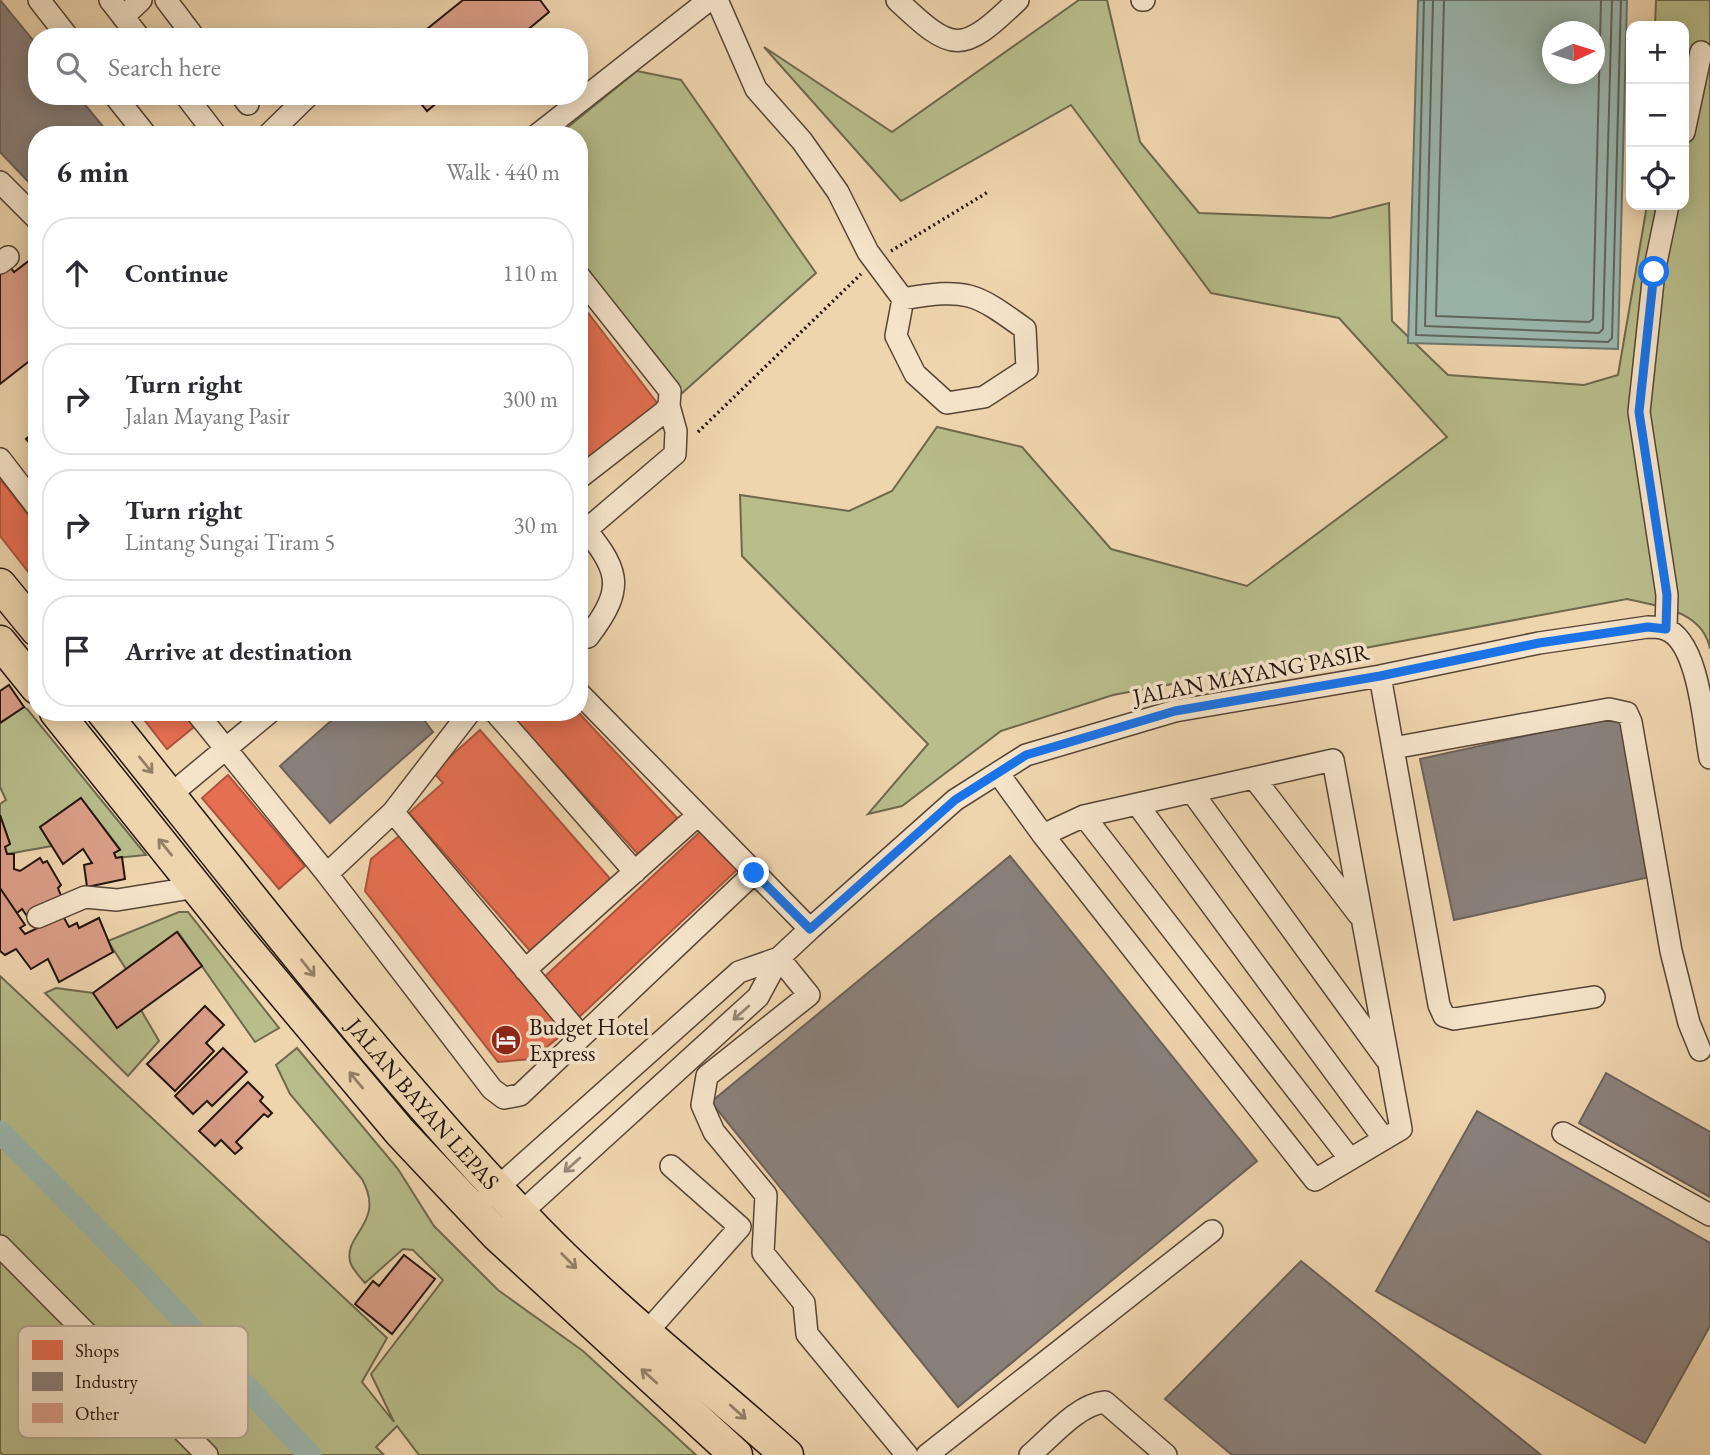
<!DOCTYPE html>
<html lang="en">
<head>
<meta charset="utf-8">
<style>
	body { margin:0; font-family:"EB Garamond",serif; background:#f7f7f7; color:#2b2b33 }
	.controls { position:absolute; right:21px; top:21px; display:grid; overflow:hidden; border-radius:14px; box-shadow:0 4px 18px #0003 }
	.controls button { width:63px; height:63px; display:grid; place-items:center; padding:0; border:0; border-bottom:2px solid #e1e1e2; background:#fff; color:#2b2b33; font:35px sans-serif }
	.compass { position:absolute; left:1542px; top:21px; width:63px; height:63px; border-radius:50%; background:#fff; box-shadow:0 4px 18px #0003; rotate:86deg }
	.stop { position:absolute; width:21px; height:21px; margin:-16px; border:5px solid #1a73e8; border-radius:50%; background:#fff }
	.stop.end { background:#1a73e8; border-color:#fff; box-shadow:0 2px 7px #0008 }
	.list { margin:0; padding:0; list-style:none }
	h2 { display:flex; justify-content:space-between; align-items:center; height:91px; margin:0; padding:0 28px; font-size:30px }
	h2 small { font-size:23px; font-weight:400; color:#7c7c81 }
	.list li { display:grid; grid-template-columns:46px 1fr auto; gap:21px; align-items:center; box-sizing:border-box; height:112px; margin:0 14px 14px; padding:0 14px; border:2px solid #e1e1e2; border-radius:28px }
	.list b { display:block; font-size:26px; white-space:nowrap }
	.list p { margin:0; font-size:23px; white-space:nowrap; color:#7c7c81 }
	.list em { font-size:23px; font-style:normal; color:#7c7c81 }
	.icon { flex:none; width:38px; height:38px; fill:none; stroke:currentColor; stroke-width:2; stroke-linecap:round; stroke-linejoin:round }
	.map { position:relative; flex:none; width:1710px; height:1455px; overflow:hidden }
	.search { position:absolute; background:#fff; box-shadow:0 4px 18px #0003; left:28px; top:28px; width:560px; height:77px; display:flex; align-items:center; gap:18px; box-sizing:border-box; padding:0 24px; border-radius:28px; color:#7c7c81; font-size:26px }
	.panel { position:absolute; background:#fff; box-shadow:0 4px 18px #0003; left:28px; top:126px; width:560px; height:595px; border-radius:28px }
	.map>svg:first-child { display:block }
</style>
</head>
<body>
<div class="map">
<svg width="1710" height="1455" viewBox="0 0 1710 1455">
	<rect width="100%" height="100%" fill="#efd5ae"/>
	<filter id="stains"><feTurbulence type="fractalNoise" baseFrequency=".00286" numOctaves="4"/><feColorMatrix values="0 0 0 0 .2 0 0 0 0 .09 0 0 0 0 .02 0 0 0 .5 -.17"/></filter>
	<radialGradient id="worn" r=".72"><stop offset=".6" stop-color="#630" stop-opacity="0"/><stop offset="1" stop-color="#630" stop-opacity=".3"/></radialGradient>
	<path fill="#b8bd8b" stroke="#6e694c" stroke-width="2" d="M1079,0h28l33,142 59,71 131,5 59,-15 3,118 56,54 136,10 34,-10 29,-170h37v-179h-29l1,-26h54v649c-7,-38 -52,-43 -83,-50l-514,96 -112,36 -99,75 -34,8 60,-70 -186,-188 -2,-61 109,16 43,-20 45,-64 85,20 89,102 136,37 200,-149 -108,-119 -128,-25 -140,-188 -170,96 -137,-154 128,85z
		M637,71l44,9 135,193 -136,122 -101,-133v-127h-21z
		M24,707l4,3 118,145 -30,3 -2,-5 6,-4 -39,-51 -41,29 12,19 -45,8 -2,-7 5,-4 -10,-28v-11l6,-4 -6,-13v-64z
		M179,912h9l91,116 -24,14 -77,-110 -52,37 -18,-28z
		M0,976l387,362 -25,44 32,40 -23,-48 72,-94 -30,-30 -10,-1 -38,34c-5,-6 -14,-15 -15,-22 -6,-28 36,-38 12,-82l-72,-85 -14,-29 21,-17 101,121 36,57 64,64 85,61 113,104h-277l-22,-29 -21,21 8,8h-381l-3,-3z
		M56,988l37,5 24,34 24,-17 18,31 -31,35 -83,-83z"/>
	<path fill="#9bb8b0" stroke="#6b776f" stroke-width="2" fill-rule="evenodd" d="M1422,0h205l-9,349 -210,-6 10,-342zM1552,32h42v42h-42z"/>
	<path fill="#e76f51" stroke="#ac543d" stroke-width="2" d="M579,301l82,107 -78,60 -4,-5z
		M0,479l37,47v57l-37,-47z
		M138,712h45l11,15 -27,22z
		M508,712h70l101,108 -41,34z
		M480,730l133,152 -81,71 -123,-140 34,-30 -10,-11z
		M228,775l77,91 -26,23 -77,-91z
		M702,830l36,39 -161,150 -36,-39z
		M404,832l160,201 -32,26 -34,3 -133,-171 6,-32z"/>
	<path fill="#8a817c" stroke="#6b615b" stroke-width="2" d="M0,0l37,45v51h41l32,39h-73v56l-37,-39z
		M341,712h77l15,20 -103,91 -50,-57z
		M1620,715l34,161 -200,44 -34,-161z
		M1010,856l247,305 -299,246 -247,-305z
		M1606,1073l104,59v65l-131,-74z
		M1477,1111l233,132v83l-65,117 -269,-152z
		M1301,1261l240,194h-309l-67,-56z"/>
	<g fill="none" stroke-linecap="round" stroke-linejoin="round">
		<path stroke="#60665f" stroke-width="2" d="M1424,0l-8,335 192,7 4,-4 9,-338
			M1433,0l-8,326 174,7 4,-4 9,-329
			M1444,0l-8,316 153,6 4,-3 8,-319"/>
		<path stroke="#9bb8b0" stroke-width="23" d="M0,1132l142,144 168,179"/>
	</g>
	<path fill="#da9e87" stroke="#24150e" stroke-width="2" d="M463,0h77l9,12 -30,25h-102z
		M415,96h30l-18,15z
		M30,260l7,9v86l-37,29v-117l6,-5 8,10z
		M37,430v22l-11,-13z
		M9,685l15,22 -24,16v-32z
		M81,798l39,52 -6,3 2,5 6,-1 3,22 -38,8 -3,-22 8,-2 -9,-14 -20,15 -23,-37z
		M0,815l10,29 -5,3 2,7h7v15l6,2 20,-13 3,5 4,-2 14,24 -3,3 4,10 -33,21 -7,-10 -5,4 -17,-25z
		M0,888l25,37 -5,3 5,6 38,-18 6,11 8,-4 2,5 20,-10 14,34 -54,30 -11,-23 -17,10 -15,-20 -11,6 -5,-4z
		M177,932l25,34 -85,62 -24,-35z
		M205,1006l19,19 -18,18 8,8 -39,40 -28,-27z
		M223,1048l24,24 -35,34 -5,-5 -14,13 -18,-18z
		M248,1082l15,15 -3,4 12,12 -4,4 -4,-3 -28,28 6,6 -7,6 -14,-14 -6,6 -16,-15z
		M404,1255l31,24 -43,55 -37,-30 18,-23 6,5z"/>
	<g fill="none" stroke-linecap="round" stroke-linejoin="round">
		<g stroke="#574536" stroke-width="24">
			<path id="minor" d="M39,0l29,37
				M110,0l29,37
				M166,0l28,37
				M717,0l39,89 46,52 36,51 30,60 35,47 -7,37 19,38 32,29 37,-6 43,-28 -2,-40c-51,-37 -58,-41 -122,-30
				M897,0c56,53 64,55 121,0
				M1142,0h2
				M123,17l18,-17
				M115,96l31,39
				M186,96l30,39
				M242,96l6,8
				M1684,132l17,-80
				M268,135l40,-39
				M537,135l172,-135
				M0,182l37,37
				M0,263l8,-6
				M579,276l91,115 -1,15 -5,6 -85,66
				M0,459l37,48
				M579,521c39,48 49,64 9,116
				M579,536l96,-82 1,-23 -7,-25
				M1666,629l1,-34 -28,-183 15,-140 14,-67
				M1380,676l59,329 5,11 10,3 140,-22
				M579,693l231,236
				M196,712l131,162 165,215 12,9 16,-3 234,-222
				M495,712l140,160
				M1393,748l216,-39 18,4 4,9 40,229 18,72 11,27
				M998,773l45,62 41,-19 249,-56 68,369 -86,51 -272,-345
				M1254,778l105,137
				M1192,792l194,267
				M170,795l100,-83
				M1137,804l247,335
				M393,812l188,224
				M1084,816l266,343
				M327,874l66,-62 77,-100
				M38,917l47,-20 32,3 80,-13
				M779,958l30,37 -102,81 -5,29 12,27 52,63 -3,58 41,50 3,31 100,121
				M525,970l173,-155
				M1563,1133l147,82
				M488,1196l251,-224 40,-14
				M511,1222l247,-225 21,-39 31,-29 145,-129 71,-45 149,-44 205,-35 159,-33 109,-16c5,0 12,0 17,2 34,11 39,98 45,129
				M0,1246l207,209
				M646,1333l94,-106 -69,-61
				M927,1455l285,-224
				M1030,1455c20,-17 48,-51 75,-53l61,53"/>
		</g>
		<g stroke="#24150e" stroke-width="35">
			<g id="highway">
				<path d="M0,585l37,45"/>
				<path d="M0,642l37,46"/>
				<path d="M56,712l181,226 163,194 97,103 239,220"/>
				<path id="s1" d="M103,712c136,169 268,343 417,501 82,88 177,162 267,242"/>
			</g>
		</g>
		<path stroke="#24150e" stroke-width="3.5" stroke-dasharray="2 3.5" stroke-linecap="butt" d="M891,251l97,-59
			M698,432l163,-158"/>
		<use href="#minor" stroke="#f5e4ca" stroke-width="21"/>
		<use href="#highway" stroke="#efd5ae" stroke-width="32"/>
	</g>
	<defs><path id="oneway-shaft" d="M-6 0H5M1.5-3L5.5 0L1.5 3" fill="none" stroke-width="1.6" stroke-linecap="round" stroke-linejoin="round" transform="scale(1.75)"/></defs>
	<g stroke="#947f66">
		<use href="#oneway-shaft" transform="translate(146 765) rotate(51)"/>
		<use href="#oneway-shaft" transform="translate(165 847) rotate(-129)"/>
		<use href="#oneway-shaft" transform="translate(308 968) rotate(51)"/>
		<use href="#oneway-shaft" transform="translate(356 1080) rotate(-130)"/>
		<use href="#oneway-shaft" transform="translate(569 1261) rotate(45)"/>
		<use href="#oneway-shaft" transform="translate(649 1376) rotate(-138)"/>
		<use href="#oneway-shaft" transform="translate(738 1412) rotate(42)"/>
	</g>
	<g stroke="#978775">
		<use href="#oneway-shaft" transform="translate(741 1013) rotate(138)"/>
		<use href="#oneway-shaft" transform="translate(572 1165) rotate(138)"/>
	</g>
	<g fill="none" stroke-linecap="round" stroke-linejoin="round">
		<path stroke="#1a73e8" stroke-width="9" d="M754,873l56,56 145,-129 71,-45 149,-44 205,-35 159,-33 109,-16 18,2 1,-34 -28,-183 15,-140"/>
	</g>
	<defs>
		<g id="hotel-disc" transform="scale(1.575)"><circle r="9.5" fill="#8f2418" stroke="#f5e4ca"/><path d="M-6-4.5h1.5V1H6V5H4.5V3h-9V5H-6ZM-4 0a1.8 1.8 0 1 1 3.6 0ZM.5 0V-2.5h3Q6-2.5 6 0Z" fill="#fff"/></g>
	</defs>
	<g fill-rule="evenodd">
		<use href="#hotel-disc" x="506" y="1040"/>
	</g>
	<g text-anchor="middle" dominant-baseline="central" stroke-width="7" stroke-linejoin="round" paint-order="stroke">
		<g font-size="23" fill="#24150e" stroke="#f5e4ca">
			<text transform="translate(1251 674) rotate(-11)">JALAN MAYANG PASIR</text>
			<text stroke="none"><textPath href="#s1" startOffset="506">JALAN BAYAN LEPAS</textPath></text>
		</g>
		<g font-size="23" fill="#24150e" stroke="#f5e4ca" text-anchor="start">
			<text x="529" y="1027">Budget Hotel<tspan x="529" dy="26">Express</tspan></text>
		</g>
	</g>
	<rect x="18" y="1326" width="230" height="112" rx="10" fill="#f5e4ca" stroke="#b6a692" stroke-width="2"/>
	<rect x="32" y="1340" width="31" height="20" fill="#e76f51"/>
	<rect x="32" y="1372" width="31" height="19" fill="#8a817c"/>
	<rect x="32" y="1403" width="31" height="20" fill="#da9e87"/>
	<g font-size="19" fill="#24150e">
		<text x="75" y="1357">Shops</text>
		<text x="75" y="1388">Industry</text>
		<text x="75" y="1420">Other</text>
	</g>
	<rect width="100%" height="100%" filter="url(#stains)"/>
	<rect width="100%" height="100%" fill="url(#worn)"/>
</svg>
<div class="controls">
<button>+</button>
<button>−</button>
<button><svg class="icon" aria-label="locate" viewBox="0 0 24 24"><circle cx="12" cy="12" r="6"/><path d="M12 2v4M12 18v4M2 12h4M18 12h4"/></svg></button>
</div>
<svg class="compass" viewBox="-18 -18 36 36"><path d="M0-13l5 13h-10z" fill="#e53935"/><path d="M0 13l5-13h-10z" fill="#7c7c81"/></svg>
<div class="stop" style="left:1654px;top:272px"></div>
<div class="stop end" style="left:754px;top:873px"></div>
<div class="search"><svg class="icon" aria-label="search" viewBox="0 0 24 24"><circle cx="10" cy="10" r="6"/><path d="M15 15l6 6"/></svg>Search here</div>
<section class="panel">
<h2>6 min<small>Walk · 440 m</small></h2>
<ul class="list">
<li><svg class="icon" aria-label="ahead" viewBox="0 0 24 24"><path d="M12 20V5M6 11l6-6 6 6"/></svg><div><b>Continue</b></div><em>110 m</em></li>
<li><svg class="icon" aria-label="right" viewBox="0 0 24 24"><path d="M7 20v-9h11M14 6l5 5-5 5"/></svg><div><b>Turn right</b><p>Jalan Mayang Pasir</p></div><em>300 m</em></li>
<li><svg class="icon" aria-label="right" viewBox="0 0 24 24"><path d="M7 20v-9h11M14 6l5 5-5 5"/></svg><div><b>Turn right</b><p>Lintang Sungai Tiram 5</p></div><em>30 m</em></li>
<li><svg class="icon" aria-label="arrive" viewBox="0 0 24 24"><path d="M6 21V4h12l-3 4 3 4H6"/></svg><div><b>Arrive at destination</b></div></li>
</ul>
</section>
</div>
</body>
</html>
